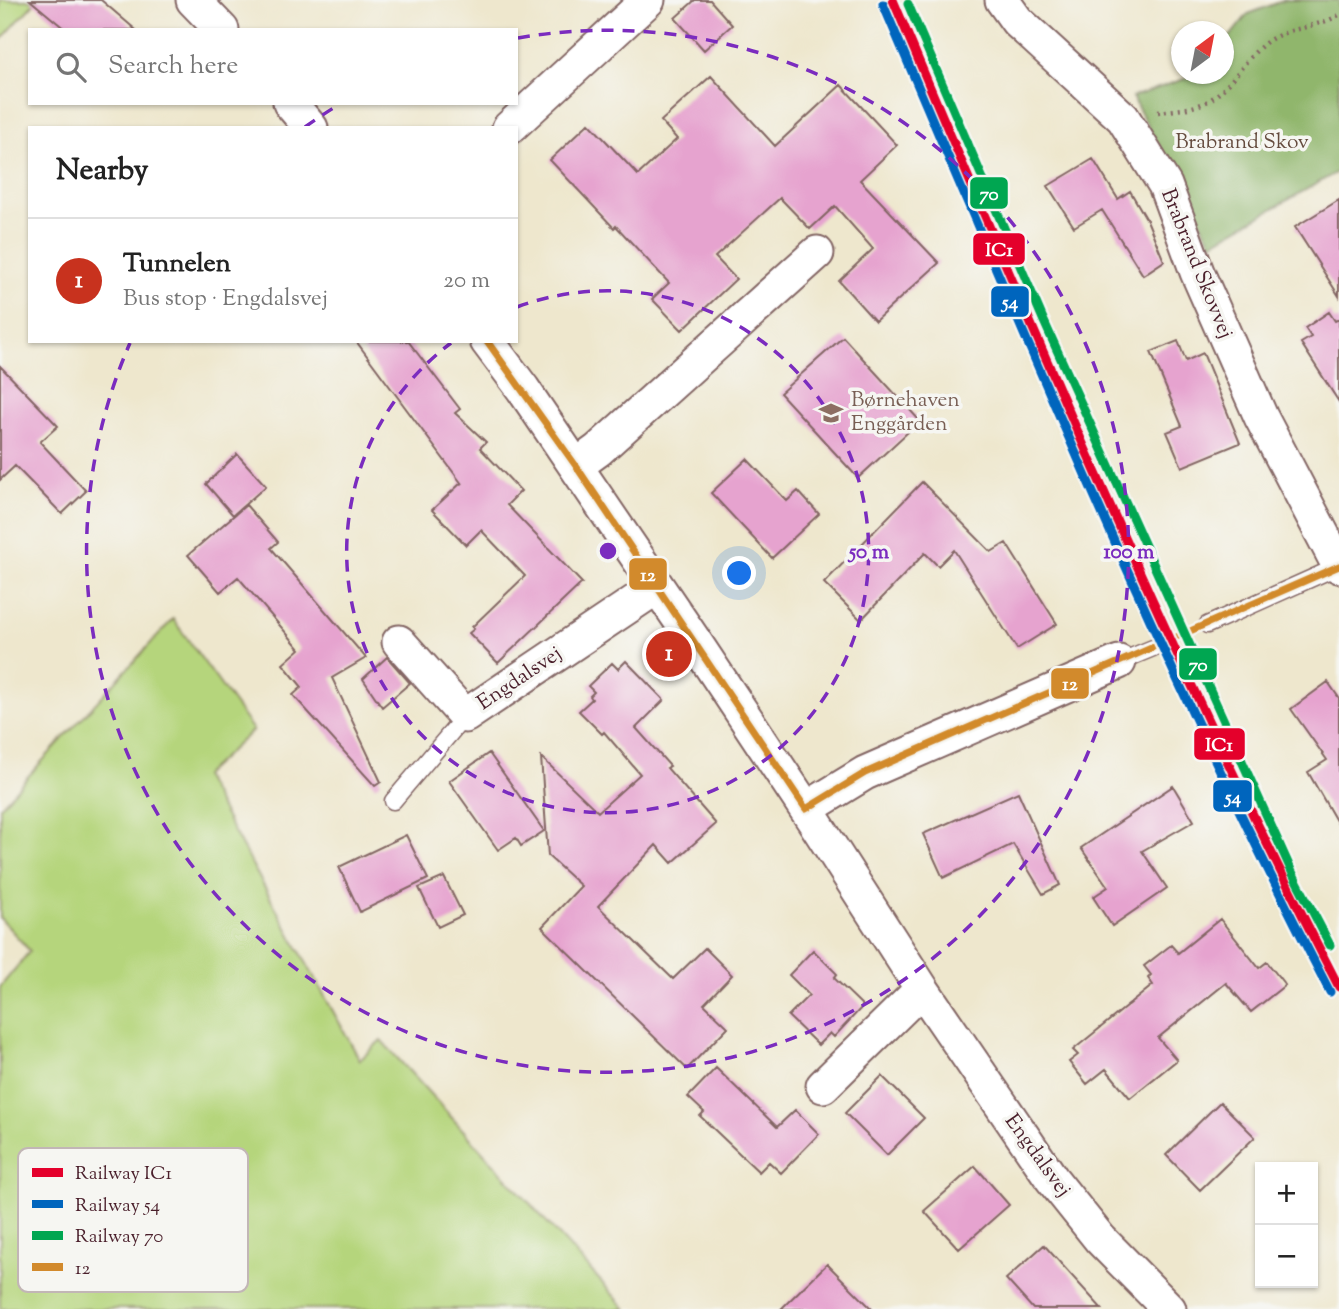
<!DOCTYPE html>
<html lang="en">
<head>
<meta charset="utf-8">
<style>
	body { margin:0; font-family:"Sorts Mill Goudy",serif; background:#f2f2f2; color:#222 }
	.controls { position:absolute; right:21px; bottom:21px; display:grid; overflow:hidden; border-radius:0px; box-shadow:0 2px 5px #0004 }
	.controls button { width:63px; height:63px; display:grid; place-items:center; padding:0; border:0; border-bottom:2px solid #e0e0e0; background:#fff; color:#222; font:35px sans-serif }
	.compass { position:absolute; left:1171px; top:21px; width:63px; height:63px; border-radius:50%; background:#fff; box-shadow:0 2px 5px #0004; rotate:32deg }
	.you { position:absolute; left:740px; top:574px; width:24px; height:24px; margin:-18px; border:5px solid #fff; border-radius:50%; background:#1a73e8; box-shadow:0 0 0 10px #1a73e833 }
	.badge { display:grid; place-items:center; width:46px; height:46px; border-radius:50%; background:#c8321e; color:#fff; font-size:23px; font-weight:700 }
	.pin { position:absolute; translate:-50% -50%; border:4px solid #fff; box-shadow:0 2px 7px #0006 }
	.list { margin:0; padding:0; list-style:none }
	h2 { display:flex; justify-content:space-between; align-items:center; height:91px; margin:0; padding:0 28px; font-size:30px }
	h2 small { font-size:23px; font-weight:400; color:#767676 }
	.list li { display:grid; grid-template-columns:46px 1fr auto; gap:21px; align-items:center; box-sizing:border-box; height:126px; padding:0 28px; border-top:2px solid #e0e0e0 }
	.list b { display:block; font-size:26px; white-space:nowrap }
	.list p { margin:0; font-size:23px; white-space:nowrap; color:#767676 }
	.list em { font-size:23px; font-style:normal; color:#767676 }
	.icon { flex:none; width:38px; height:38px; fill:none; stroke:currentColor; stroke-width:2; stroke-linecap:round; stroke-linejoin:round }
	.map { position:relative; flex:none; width:1339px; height:1309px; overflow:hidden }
	.search { position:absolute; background:#fff; box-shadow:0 2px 5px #0004; left:28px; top:28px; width:490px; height:77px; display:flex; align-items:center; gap:18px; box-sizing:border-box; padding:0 24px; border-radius:0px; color:#767676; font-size:26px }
	.panel { position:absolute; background:#fff; box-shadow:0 2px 5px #0004; left:28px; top:126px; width:490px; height:217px; border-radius:0px }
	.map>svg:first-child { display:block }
</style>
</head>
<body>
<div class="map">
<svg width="1339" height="1309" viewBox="0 0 1339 1309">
	<rect width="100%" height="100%" fill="#f6f6f2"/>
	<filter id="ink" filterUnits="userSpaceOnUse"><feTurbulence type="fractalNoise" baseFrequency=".0143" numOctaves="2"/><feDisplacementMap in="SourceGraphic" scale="14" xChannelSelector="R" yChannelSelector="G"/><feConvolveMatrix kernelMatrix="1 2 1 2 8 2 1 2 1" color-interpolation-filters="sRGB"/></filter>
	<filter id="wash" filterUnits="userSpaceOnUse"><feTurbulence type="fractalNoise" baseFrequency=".00686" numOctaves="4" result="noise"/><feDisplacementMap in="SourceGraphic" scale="28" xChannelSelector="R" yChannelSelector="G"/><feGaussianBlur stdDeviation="1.57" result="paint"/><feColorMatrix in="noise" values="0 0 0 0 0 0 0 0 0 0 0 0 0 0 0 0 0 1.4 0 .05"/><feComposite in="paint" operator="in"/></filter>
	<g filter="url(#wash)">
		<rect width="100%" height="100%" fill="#eee7cd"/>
		<path fill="#b5d57c" stroke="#807a54" stroke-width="2" d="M0,0h37l-37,41z
			M173,619l80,111 -50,46 157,284 21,-20 245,269h-626v-322l30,-36 -30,-33v-111z"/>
		<path fill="#90b66c" stroke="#6d6a4c" stroke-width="2" d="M1285,0h54v171l-127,72 -80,-146 67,-23h25v-30l24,-30z"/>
		<g id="blocks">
			<path fill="#e6a3cf" d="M30,0h71l35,30h-70z
				M695,0h15l22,25 -28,25 -29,-32z
				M711,76l64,70 66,-61 56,60 -37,35 79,83 -64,58 -36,-40 34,-32 -38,-43 -25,23 -30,-31 -65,59 21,22 -54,51 -30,-31 17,-16 -53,-57 -2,2 -64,-68 39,-37 49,52 39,-36 -16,-18z
				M1093,159l25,40 12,-8 17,29 17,41 -21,14 -41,-65 -28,17 -26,-41z
				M1339,200v96l-44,-69z
				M1329,312l6,9 4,-2v83l-38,-59 10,-6 -6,-9z
				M843,337l77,84 -62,57 -78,-85z
				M356,341h52l52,68 -5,4 31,29 -6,6 41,43 -14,14 75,78 -84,80 -29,-30 5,-4 -2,-2 53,-51 -44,-46 -15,15 -34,-35 29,-27 1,1z
				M1178,341l8,20 17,-8 37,90 -58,24 -15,-35 15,-6 -31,-74z
				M0,366l58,60 -18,16 46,49 -24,23 -47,-48 -15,14z
				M237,454l29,32 -33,29 -27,-31z
				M747,459l40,42 11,-10 21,23 -47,44 -61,-65z
				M922,482l69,70 15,-9 51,81 -40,25 -63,-99 -16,16 -13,-13 -64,67 -37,-37z
				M246,505l32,37 -7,6 95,110 -34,20 49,104 -6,4 -82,-91 9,-8 -19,-23 17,-15 -62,-72 -18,15 -32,-37z
				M387,657l23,26 -28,24 -19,-28z
				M626,661l38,39 -28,28 34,38 -3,2 49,56 -44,39 -16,-18 -58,61 75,73 32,-31 27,27 -28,29 24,23 -41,42 -145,-142 39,-41 -33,-30 -7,-99 57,55 42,-38 -36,-42 -2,2 -23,-23 13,-12 -2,-3 4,-4 -6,-6 24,-23 6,6z
				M1328,682l11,16v128l-31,-54 19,-12 -36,-51z
				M489,753l55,78 -23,15 -5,-8 -18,12 -49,-69z
				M1173,786l21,35 -52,30 25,37 -55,38 -19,-29 15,-10 -27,-39z
				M1018,792l42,93 -17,9 -30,-50 -70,34 -20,-44z
				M406,835l22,44 -68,33 -21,-45z
				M444,877l19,38 -25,12 -19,-39z
				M1220,919l39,49 8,-6 18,23 -34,27 -25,-29 -68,55 19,22 -47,38 -24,-29 -19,15 -18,-22 9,-7 -5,-5 80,-65 -5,-7 3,-3 -7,-9 27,-21 7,8z
				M813,950l24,24 -3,4 29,28 -29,31 -4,-4 -12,12 -30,-29 21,-21 -20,-20z
				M716,1068l61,59 18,-17 24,24 -38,39 -12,-11 -10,10 -59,-56 4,-4 -16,-15z
				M882,1076l42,42 -37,37 -42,-42z
				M1220,1102l35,35 -55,53 -34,-35z
				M975,1166l34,39 -50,44 -35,-38z
				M1044,1245l58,64h-69l-27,-30z
				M827,1264l45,45h-91z"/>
		</g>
	</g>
	<g filter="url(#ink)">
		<use href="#blocks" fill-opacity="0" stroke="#836564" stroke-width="2"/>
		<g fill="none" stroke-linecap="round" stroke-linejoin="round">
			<g stroke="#836564" stroke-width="19">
				<path id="service" d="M1207,625l132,-59
					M1119,662l34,-14
					M393,801l72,-85"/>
			</g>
			<g stroke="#836564" stroke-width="37">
				<path id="minor" d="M193,0l29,30
					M1002,0l15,21 106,97 42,67 32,87 64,145 78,149
					M290,103l21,25
					M509,128l139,-128
					M487,341l36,48 170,250 121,182 108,168 130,190 48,60 69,70
					M576,466l22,-16 219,-197
					M399,642l66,74 192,-129
					M806,809l59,-36 254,-111
					M823,1086l99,-97"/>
			</g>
			<path stroke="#836564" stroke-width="4.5" stroke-dasharray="2 5" stroke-linecap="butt" d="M1158,112c16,-2 34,-3 48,-10 25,-13 38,-44 62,-61 21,-14 49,-13 71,-26"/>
			<use href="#service" stroke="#fff" stroke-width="16"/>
			<use href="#minor" stroke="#fff" stroke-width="33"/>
			<g stroke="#f6f6f2" stroke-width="12">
				<path id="bus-1" d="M487,341l89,125 230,343
					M806,809l59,-36 474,-207"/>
			</g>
			<use href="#bus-1" stroke="#d28a2c" stroke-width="7"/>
			<g stroke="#f6f6f2" stroke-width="14">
				<path id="rail-1" d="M893,0c141,332 280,666 446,987"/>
			</g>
			<g stroke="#f6f6f2" stroke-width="14">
				<path id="rail-2" d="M883,4c142,332 280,667 447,988"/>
			</g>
			<g stroke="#f6f6f2" stroke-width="14">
				<path id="rail-3" d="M908,4l135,315 249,553 38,73"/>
			</g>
			<use href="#rail-1" stroke="#e4002b" stroke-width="9"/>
			<use href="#rail-2" stroke="#0065bd" stroke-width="9"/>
			<use href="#rail-3" stroke="#00a651" stroke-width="9"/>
		</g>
	</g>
	<g fill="none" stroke="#7b2cbf" stroke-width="3.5" stroke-dasharray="12 9">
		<path d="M517 307A261 261 0 1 1 451 343"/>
		<path d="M305 127A521 521 0 0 1 340 104M518 38A521 521 0 1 1 130 343"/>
	</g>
	<defs>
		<g id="school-bare" transform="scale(1.89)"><path d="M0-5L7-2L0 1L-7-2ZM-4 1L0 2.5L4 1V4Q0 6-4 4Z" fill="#8d6e63" stroke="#f6f6f2" stroke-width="2.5" paint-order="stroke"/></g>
	</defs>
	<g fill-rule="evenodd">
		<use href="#school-bare" x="831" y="413"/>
	</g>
	<g text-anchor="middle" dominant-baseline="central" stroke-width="7" stroke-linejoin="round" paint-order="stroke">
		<g font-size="21" fill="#654c3f" stroke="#f6f6f2">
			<text x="1242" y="143">Brabrand Skov</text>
		</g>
		<g font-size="21" fill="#4a1f2b" stroke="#f6f6f2">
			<text transform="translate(1196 264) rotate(68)">Brabrand Skovvej</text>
			<text transform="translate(520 679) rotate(-34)">Engdalsvej</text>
			<text transform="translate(1037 1156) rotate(54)">Engdalsvej</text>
		</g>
		<g font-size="21" fill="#785e54" stroke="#f6f6f2" text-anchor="start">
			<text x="851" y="401">Børnehaven<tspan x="851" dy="24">Enggården</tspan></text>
		</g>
	</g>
	<rect x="18" y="1148" width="230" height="144" rx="10" fill="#f6f6f2" stroke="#c2b6b6" stroke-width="2"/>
	<rect x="32" y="1168" width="31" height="9" fill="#e4002b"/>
	<rect x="32" y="1200" width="31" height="8" fill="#0065bd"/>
	<rect x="32" y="1231" width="31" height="9" fill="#00a651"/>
	<rect x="32" y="1263" width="31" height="8" fill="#d28a2c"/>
	<g font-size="19" fill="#4a1f2b">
		<text x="75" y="1179">Railway IC1</text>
		<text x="75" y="1211">Railway 54</text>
		<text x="75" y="1242">Railway 70</text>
		<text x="75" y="1274">12</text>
	</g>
	<circle cx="608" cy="551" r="10" fill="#7b2cbf" stroke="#f6f6f2" stroke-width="3.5"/>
	<g font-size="21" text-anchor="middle" font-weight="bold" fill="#7b2cbf" stroke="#f6f6f2" stroke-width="7" stroke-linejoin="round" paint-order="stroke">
		<text x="869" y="558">50 m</text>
		<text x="1129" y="558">100 m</text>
	</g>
	<g stroke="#f6f6f2" stroke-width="2.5">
		<rect x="969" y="176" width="40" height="34" rx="7" fill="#00a651"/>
		<rect x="972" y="232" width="54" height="34" rx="7" fill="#e4002b"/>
		<rect x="990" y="285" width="40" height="33" rx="7" fill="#0065bd"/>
		<rect x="628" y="557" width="40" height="34" rx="7" fill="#d28a2c"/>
		<rect x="1178" y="647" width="40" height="34" rx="7" fill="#00a651"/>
		<rect x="1050" y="667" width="40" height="33" rx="7" fill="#d28a2c"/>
		<rect x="1193" y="727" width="53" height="34" rx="7" fill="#e4002b"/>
		<rect x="1212" y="779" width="41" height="34" rx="7" fill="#0065bd"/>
	</g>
	<g font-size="19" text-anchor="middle" font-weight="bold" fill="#fff">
		<text x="989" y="200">70</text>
		<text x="999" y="256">IC1</text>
		<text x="1010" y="308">54</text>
		<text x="648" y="581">12</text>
		<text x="1198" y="671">70</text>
		<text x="1070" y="690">12</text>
		<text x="1219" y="751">IC1</text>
		<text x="1233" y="803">54</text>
	</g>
</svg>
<div class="controls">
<button>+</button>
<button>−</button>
</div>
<svg class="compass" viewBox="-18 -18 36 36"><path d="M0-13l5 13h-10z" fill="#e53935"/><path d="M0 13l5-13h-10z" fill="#767676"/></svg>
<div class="you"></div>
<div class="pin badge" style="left:669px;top:654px">1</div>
<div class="search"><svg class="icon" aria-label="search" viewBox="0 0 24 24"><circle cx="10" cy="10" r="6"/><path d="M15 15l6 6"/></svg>Search here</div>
<section class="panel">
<h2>Nearby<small></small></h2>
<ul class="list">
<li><span class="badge">1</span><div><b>Tunnelen</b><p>Bus stop · Engdalsvej</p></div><em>20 m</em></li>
</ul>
</section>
</div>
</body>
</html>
